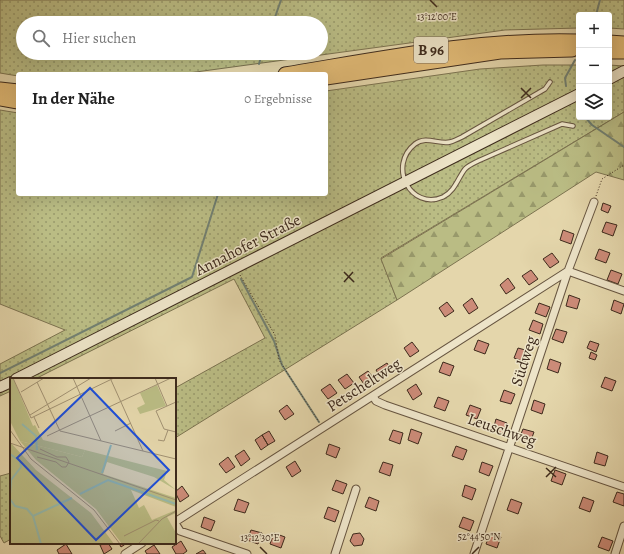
<!DOCTYPE html>
<html lang="de">
<head>
<meta charset="utf-8">
<style>
	body { margin:0; font-family:Alegreya,serif; background:#f2f2f2; color:#222 }
	.controls { position:absolute; right:12px; top:12px; display:grid; overflow:hidden; border-radius:4px; box-shadow:0 4px 16px #0002 }
	.controls button { width:36px; height:36px; display:grid; place-items:center; padding:0; border:0; border-bottom:1px solid #e0e0e0; background:#fff; color:#222; font:20px sans-serif }
	.list { margin:0; padding:0; list-style:none }
	h2 { display:flex; justify-content:space-between; align-items:center; height:52px; margin:0; padding:0 16px; font-size:17px }
	h2 small { font-size:13px; font-weight:400; color:#767676 }
	.icon { flex:none; width:22px; height:22px; fill:none; stroke:currentColor; stroke-width:2; stroke-linecap:round; stroke-linejoin:round }
	.map { position:relative; flex:none; width:624px; height:554px; overflow:hidden }
	.search { position:absolute; background:#fff; box-shadow:0 4px 16px #0002; left:16px; top:16px; width:312px; height:44px; display:flex; align-items:center; gap:10px; box-sizing:border-box; padding:0 14px; border-radius:22px; color:#767676; font-size:15px }
	.panel { position:absolute; background:#fff; box-shadow:0 4px 16px #0002; left:16px; top:72px; width:312px; height:124px; border-radius:4px }
	.map>svg:first-child { display:block }
</style>
</head>
<body>
<div class="map">
<svg width="624" height="554" viewBox="0 0 624 554">
	<defs>
		<pattern id="grass-dots" width="8" height="8" patternUnits="userSpaceOnUse"><rect width="8" height="8" fill="#babc84"/><path d="M2 2h.1M6 6h.1" fill="none" stroke="#98996b" stroke-width="1.8" stroke-linecap="round"/></pattern>
		<pattern id="forest-firs" width="22" height="20" patternUnits="userSpaceOnUse"><rect width="22" height="20" fill="#babc84"/><path d="M5 1l3.5 6h-7zM16 11l3.5 6h-7z" fill="#98996b"/></pattern>
	</defs>
	<rect width="100%" height="100%" fill="#e4d6ab"/>
	<filter id="stains"><feTurbulence type="fractalNoise" baseFrequency=".005" numOctaves="4"/><feColorMatrix values="0 0 0 0 .2 0 0 0 0 .09 0 0 0 0 .02 0 0 0 .5 -.17"/></filter>
	<radialGradient id="worn" r=".72"><stop offset=".6" stop-color="#630" stop-opacity="0"/><stop offset="1" stop-color="#630" stop-opacity=".3"/></radialGradient>
	<path fill="url(#grass-dots)" stroke="#7c7350" fill-rule="evenodd" d="M0,0h624v29l-15,-1v-13h-30v13l-74,2 -324,44h-163v2l-18,-3zM23,23h298v30h-298z
		M543,65h36v52h30v-52l15,1v46l-243,146 16,42 -222,138v-50l90,-50 -31,-59 -199,100h-24v12l-11,5v-32l65,-34 -65,-26v-194l18,3v81h308v-103l154,-22z
		M11,473v66l-7,4 -4,-7v-60z"/>
	<path fill="url(#forest-firs)" stroke="#7c7350" d="M624,112v68l-28,-8 -199,128 -16,-41z"/>
	<g fill="none" stroke-linecap="round" stroke-linejoin="round">
		<path stroke="#728072" stroke-width="2" d="M596,15l4,-15
			M273,23l8,-23
			M259,64l3,-11
			M566,86l-1,-8 10,-18
			M577,108l2,3
			M585,117l7,8 32,22
			M241,279l33,62 8,24 37,57
			M0,373l192,-96 26,-83"/>
	</g>
	<path fill="#cc8b78" stroke="#3d2a1c" d="M603,203l8,3 -3,7 -7,-3z
		M606,222l11,3 -4,11 -11,-4z
		M563,230l11,4 -3,10 -11,-4z
		M599,249l11,4 -4,10 -11,-4z
		M552,253l7,9 -9,6 -7,-9z
		M531,270l7,9 -9,6 -7,-9z
		M611,270l11,4 -4,10 -11,-4z
		M508,278l7,10 -9,6 -6,-9z
		M569,295l11,4 -3,10 -11,-3z
		M472,298l6,10 -9,6 -6,-9z
		M614,300l10,4 -3,10 -10,-4z
		M447,302l7,9 -9,6 -6,-9z
		M539,303l11,4 -4,10 -11,-4z
		M533,320l10,4 -3,10 -11,-4z
		M556,329l11,3 -4,11 -11,-4z
		M478,340l11,4 -4,10 -11,-4z
		M590,341l9,3 -3,8 -9,-4z
		M412,342l7,9 -9,6 -6,-9z
		M518,348l11,3 -4,11 -11,-4z
		M591,352l6,3 -2,5 -6,-2z
		M550,359l11,4 -3,10 -11,-4z
		M443,362l11,4 -4,10 -11,-4z
		M387,363l2,3 -3,3 2,4 -7,5 -5,-8z
		M368,371l7,9 -9,7 -7,-10z
		M347,374l7,9 -9,6 -7,-9z
		M605,377l11,4 -4,10 -11,-4z
		M330,384l7,9 -9,6 -7,-9z
		M416,384l6,10 -9,6 -6,-10z
		M504,390l11,4 -4,10 -11,-3z
		M438,397l11,4 -4,10 -11,-4z
		M534,400l11,4 -3,10 -11,-4z
		M287,405l7,9 -9,6 -6,-9z
		M470,405l11,4 -4,10 -11,-4z
		M496,419l11,4 -3,11 -11,-4z
		M411,429l11,4 -4,11 -10,-4z
		M523,429l11,3 -4,11 -11,-4z
		M393,430l10,3 -3,11 -11,-4z
		M269,431l6,10 -7,4 -6,-10z
		M262,435l6,10 -7,5 -6,-10z
		M329,444l11,4 -4,10 -10,-4z
		M456,446l11,4 -4,10 -11,-4z
		M244,450l6,9 -9,7 -6,-10z
		M597,452l11,4 -3,10 -11,-3z
		M228,457l7,10 -9,6 -7,-9z
		M295,461l6,10 -9,6 -6,-10z
		M383,462l10,3 -3,11 -11,-4z
		M482,462l11,4 -4,10 -10,-4z
		M555,470l11,4 -4,11 -11,-4z
		M336,480l11,4 -4,10 -11,-4z
		M465,485l11,4 -4,11 -10,-4z
		M182,486l7,10 -9,6 -5,-10z
		M617,492l7,2v12l-11,-4z
		M369,497l10,4 -3,10 -11,-4z
		M583,497l11,4 -4,11 -11,-4z
		M238,499l11,4 -4,10 -11,-3z
		M511,499l11,4 -4,11 -11,-4z
		M328,507l11,4 -4,11 -11,-4z
		M204,517l11,4 -4,10 -10,-4z
		M463,517l11,4 -4,10 -11,-4z
		M251,530l11,3 -4,11 -11,-4z
		M274,533l11,4 -4,11 -11,-4z
		M360,533l4,6 -2,6 -8,1 -4,-5 3,-7z
		M490,534l11,3 -4,11 -11,-4z
		M602,537l11,4 -4,10 -11,-4z
		M181,541l6,10 -4,3h-7l-4,-7z
		M108,543l4,6 -8,5 -4,-9z
		M119,543h8l-6,4z
		M66,544l6,10h-13l-2,-4z
		M154,545l6,9h-13l-2,-3z
		M203,550l3,4h-10z"/>
	<g fill="none" stroke-linecap="round" stroke-linejoin="round">
		<g stroke="#675540" stroke-width="5.5">
			<path id="lane" d="M550,82l-5,7 -83,48c-4,2 -8,4 -12,5 -11,3 -24,-7 -35,2 -28,22 -4,67 28,53 12,-6 15,-19 22,-28 4,-4 9,-6 13,-8l84,-37 11,2"/>
		</g>
		<g stroke="#675540" stroke-width="9">
			<path id="street" d="M373,396l3,5 9,4 239,82
				M175,522l393,-251 56,20
				M175,523l5,8 67,23
				M125,554l17,-11
				M335,554l21,-65
				M474,554l94,-283 26,-69
				M615,554l9,-28"/>
		</g>
		<g stroke="#3d2a1c" stroke-width="12">
			<path id="secondary" d="M609,79l15,-8
				M16,379l563,-285
				M0,387l11,-5"/>
		</g>
		<g stroke="#3d2a1c" stroke-width="15">
			<path id="highway" d="M609,42l15,1
				M609,52h15
				M285,74c97,-16 195,-36 294,-33
				M326,78l174,-26 72,-2
				M0,89l18,2
				M0,99l18,3"/>
		</g>
		<path stroke="#3d2a1c" stroke-width="1" stroke-dasharray="1 2" stroke-linecap="butt" d="M596,196l6,-17 22,-14
			M240,275l35,60 4,25 40,62"/>
		<use href="#lane" stroke="#ede4c8" stroke-width="3.5"/>
		<use href="#street" stroke="#ede4c8" stroke-width="7"/>
		<use href="#secondary" stroke="#ede4c8" stroke-width="10"/>
		<use href="#highway" stroke="#e2bb76" stroke-width="13"/>
	</g>
	<path fill="none" stroke="#3d2a1c" stroke-width="1.5" d="M430,0l7,7M521,88l10,10M521,98l10,-10M344,272l10,10M344,282l9,-10M546,468l10,9M546,477l10,-10M260,547l7,7M472,554l7,-7"/>
	<g text-anchor="middle" dominant-baseline="central" stroke-width="3" stroke-linejoin="round" paint-order="stroke">
		<rect fill="#ede4c8" stroke="#726250" stroke-width="1" x="414" y="37" width="34" height="26" rx="3"/>
		<g font-size="15" font-weight="bold" fill="#3d2a1c">
			<text x="431" y="50">B 96</text>
		</g>
		<g font-size="16" fill="#3d2a1c" stroke="#ede4c8">
			<text transform="translate(248 245) rotate(-27)">Annahofer Straße</text>
			<text transform="translate(524 361) rotate(-72)">Südweg</text>
			<text transform="translate(364 385) rotate(-33)">Petscheltweg</text>
			<text transform="translate(502 430) rotate(19)">Leuschweg</text>
		</g>
	</g>
	<g transform="translate(10 378)">
		<rect width="166" height="166" fill="#e4d6ab"/>
		<path d="M147,7l9,21 -26,8 -3,-6 8,-4 -5,-11zM10,63l62,16 3,-7 82,21 -3,9 12,10 -22,-13 -47,-15 -4,12 73,24v9l-45,-17 8,18 5,-3 8,15 24,-10v3l-9,4 9,16v11h-54l-26,-35 -60,-49zM0,64l26,28 55,43 23,31h-104z" fill="#babc84"/>
		<path d="M0,0h3l20,48 2,-1 8,15 42,10 -3,7 -62,-16 -10,-20z" fill="#babc84"/>
		<path fill="none" stroke="#95b9ac" stroke-width="2" d="M12,46l14,12 1,14M0,76l10,7 1,6 -10,13 -1,14M92,95l9,-28M70,116l28,-14 68,24M0,121l5,7 12,3 6,7 8,28M23,138l39,-18"/>
		<path fill="none" stroke="#a19172" stroke-width="1" d="M3,0l18,40 83,-40M63,0l28,63M145,0l12,28M101,2l32,71M27,4l23,49 116,28M11,14l23,-14M166,24l-20,9 8,18 12,3M20,37l61,-37M24,39l5,11M0,52l21,29 63,51 26,34M105,53l16,-8M37,58l124,-58M148,62l6,1 4,-11M0,65l166,57M27,79l19,5 6,5h4l3,-5 -3,-5h-9l-17,-8M114,158l32,-16 3,1M129,165l23,-24 14,-8"/>
		<path fill="#1d4ed8" fill-opacity="0.15" stroke="#1d4ed8" stroke-width="2" d="M80,10l79,82 -73,70 -79,-82z"/>
		<rect width="166" height="166" fill="none" stroke="#3d2a1c" stroke-width="2"/>
	</g>
	<g font-size="10" text-anchor="middle" fill="#3d2a1c" stroke="#ede4c8" stroke-width="3" stroke-linejoin="round" paint-order="stroke">
		<text x="437" y="20">13°12'00"E</text>
		<text x="479" y="540">52°44'50"N</text>
		<text x="260" y="541">13°12'30"E</text>
	</g>
	<rect width="100%" height="100%" filter="url(#stains)"/>
	<rect width="100%" height="100%" fill="url(#worn)"/>
</svg>
<div class="controls">
<button>+</button>
<button>−</button>
<button><svg class="icon" aria-label="layers" viewBox="0 0 24 24"><path d="M12 4l9 5-9 5-9-5zM3 14l9 5 9-5"/></svg></button>
</div>
<div class="search"><svg class="icon" aria-label="search" viewBox="0 0 24 24"><circle cx="10" cy="10" r="6"/><path d="M15 15l6 6"/></svg>Hier suchen</div>
<section class="panel">
<h2>In der Nähe<small>0 Ergebnisse</small></h2>
<ul class="list">
</ul>
</section>
</div>
</body>
</html>
